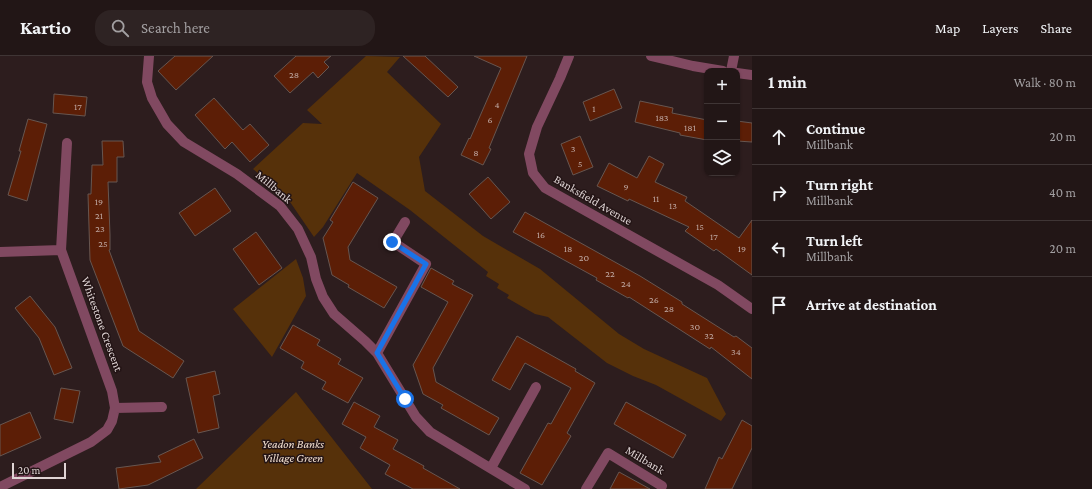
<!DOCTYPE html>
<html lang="en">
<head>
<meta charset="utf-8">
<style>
	body { margin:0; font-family:"Crimson Pro",serif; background:#2e2323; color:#f1f3f6 }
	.controls { position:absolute; right:12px; top:12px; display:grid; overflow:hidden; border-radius:8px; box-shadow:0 1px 3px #0004 }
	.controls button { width:36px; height:36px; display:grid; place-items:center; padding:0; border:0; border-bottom:1px solid #3f3535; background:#221616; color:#f1f3f6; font:20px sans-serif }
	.scale { position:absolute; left:12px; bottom:10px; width:54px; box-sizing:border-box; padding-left:4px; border:2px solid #dfd4d4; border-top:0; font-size:11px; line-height:14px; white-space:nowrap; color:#dfd4d4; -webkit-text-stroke:3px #231415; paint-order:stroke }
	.stop { position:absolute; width:12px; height:12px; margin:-9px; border:3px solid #1a73e8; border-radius:50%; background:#fff }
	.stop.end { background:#1a73e8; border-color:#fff; box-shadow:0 1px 4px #0008 }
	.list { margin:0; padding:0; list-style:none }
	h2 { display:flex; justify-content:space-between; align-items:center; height:52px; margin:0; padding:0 16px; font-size:17px }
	h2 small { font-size:13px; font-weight:400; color:#a29fa1 }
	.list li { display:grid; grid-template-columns:26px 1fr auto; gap:12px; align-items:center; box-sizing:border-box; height:56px; padding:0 16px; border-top:1px solid #3f3535 }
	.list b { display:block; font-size:15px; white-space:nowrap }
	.list p { margin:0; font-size:13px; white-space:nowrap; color:#a29fa1 }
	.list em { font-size:13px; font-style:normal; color:#a29fa1 }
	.icon { flex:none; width:22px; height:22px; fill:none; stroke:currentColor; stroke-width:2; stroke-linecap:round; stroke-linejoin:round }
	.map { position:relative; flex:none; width:752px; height:433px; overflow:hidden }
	header { display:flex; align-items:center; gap:24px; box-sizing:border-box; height:56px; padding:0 20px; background:#221616; border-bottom:1px solid #3f3535 }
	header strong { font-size:19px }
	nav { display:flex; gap:22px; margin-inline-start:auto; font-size:14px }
	.search { width:280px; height:36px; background:#2e2323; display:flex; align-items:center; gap:10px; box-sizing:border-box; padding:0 14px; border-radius:16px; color:#a29fa1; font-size:15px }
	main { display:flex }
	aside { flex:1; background:#221616 }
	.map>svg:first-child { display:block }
</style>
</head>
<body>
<header>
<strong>Kartio</strong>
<div class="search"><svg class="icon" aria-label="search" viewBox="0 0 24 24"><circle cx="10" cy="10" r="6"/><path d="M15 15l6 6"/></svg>Search here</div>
<nav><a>Map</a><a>Layers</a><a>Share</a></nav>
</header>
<main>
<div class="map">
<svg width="752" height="433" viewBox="0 0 752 433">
	<rect width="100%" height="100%" fill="#2d1d1e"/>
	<path fill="#56310a" d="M366,0l34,1 -13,15 54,52 -22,33 6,34 58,45 57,33 79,65 25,15 63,29 19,36 -5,7 -65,-36 -23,-9 -26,-13 -59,-46 -13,-3 -28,-16 2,-3 -12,-7 2,-4 -13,-8 2,-4 -78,-62 -53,-37 -34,54 -9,10 -26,-38 -35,-30 50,-46 19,1 -15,-14z
		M296,203l7,19 3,18 -34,61 -39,-48z
		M296,336l76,97h-176z"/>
	<path fill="#5c1e06" stroke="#675650" d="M175,0h38l-37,34 -18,-19z
		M296,0h35l-7,6 5,5 -11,11 -5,-6 -23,21 -16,-17z
		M403,0h22l33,31 -10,10z
		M474,0h53l-38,92 2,1 -8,16 -22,-10 8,-17 1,1 31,-71z
		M614,33l8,19 -32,13 -7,-19z
		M54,38l33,3 -2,19 -32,-3z
		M214,42l29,32 7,-6 19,21 -19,17 -18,-20 -7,7 -30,-34z
		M640,45l33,7 -1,5 35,7v20l-27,-5v-2l-45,-11z
		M28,63l19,5 -20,77 -19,-6 13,-44h-2z
		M737,65l15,2v19l-15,-1z
		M580,80l13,31 -20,8 -12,-31z
		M102,85h21l1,16h-7v25h-9l2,53v15h-1l30,81 45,30 -11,17 -50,-32 -33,-86 -2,-66h3l1,-29h11z
		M649,100l15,8 -9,18 32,15 -2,4 54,37 13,-18v55l-36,-26 -2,2 -29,-20 4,-4 -60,-28 -1,2 -31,-15 12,-23 28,15z
		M488,121l22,25 -19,17 -22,-25z
		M353,126l25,16 -30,49 2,13 47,27 -13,21 -36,-21 1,-2 -17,-10 -9,-37 10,-16 -3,-2z
		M215,132l16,23 -36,25 -16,-23z
		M525,156l115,64 42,26v2l52,33 2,-1 16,12v31l-41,-32 -1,2 -81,-52 -1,1 -32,-18 1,-2 -84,-46z
		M256,176l26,36 -23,17 -26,-36z
		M431,212l23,13 -2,3 21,11 -40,73 3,14 63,36 -10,17 -48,-27 2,-3 -20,-11 -10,-29 35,-63 -27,-15z
		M30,240l25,31 17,41 -18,7 -15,-37 -24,-30z
		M293,269l27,15 -3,5 24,14 -3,5 25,14 -15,25 -26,-14 4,-7 -25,-14 3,-6 -24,-14z
		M517,280l59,33 -1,2 20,12 -28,50 4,3 -29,49 -22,-12 28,-50 3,1 20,-36 -46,-25 -15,27 -18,-10z
		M215,315l5,23 -7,2 6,32 -21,5 -12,-55z
		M61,332l19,3 -7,32 -19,-4z
		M354,346l26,14 -6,11 24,13 -5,9 31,17 -1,2 37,21h-47l-28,-15 5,-9 -30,-17 6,-11 -24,-13z
		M626,346l60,33 -13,23 -59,-34z
		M30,356l11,26 -41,18v-31z
		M742,364l10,6v22l-20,41h-27l14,-32 3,2z
		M194,383l9,19 -55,27 -29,4 -3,-21 45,-6 -3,-6z
		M619,416l31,17h-40z"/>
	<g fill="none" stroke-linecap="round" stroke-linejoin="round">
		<path stroke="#814961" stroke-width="10" d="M149,0l-2,26 5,16 15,26 17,18 53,32 43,32 18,23 13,28 5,22 7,18 11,17 31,27 12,12 39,64 14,15 95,57
			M569,0l-9,22 -23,49 -8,27 4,19 12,15 173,97 34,24
			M731,15l3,-15
			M61,194l6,-107
			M0,196l61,-2 51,141 3,17 -3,13 -5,9 -16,12 -91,45
			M377,297l49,-89 -33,-22 12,-20
			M115,352l47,-1
			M491,412l45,-81
			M586,433l22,-36 54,33"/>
		<path stroke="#814961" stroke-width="10" d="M651,0l42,10 30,5
			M737,17l15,2"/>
	</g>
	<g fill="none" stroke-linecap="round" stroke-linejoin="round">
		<path stroke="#1a73e8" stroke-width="5" d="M392,186l34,22 -49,89 28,46"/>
	</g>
	<g text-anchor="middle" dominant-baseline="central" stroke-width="3" stroke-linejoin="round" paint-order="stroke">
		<g font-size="10" fill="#bea6a0">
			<text x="294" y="18">28</text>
			<text x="497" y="48">4</text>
			<text x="78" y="50">17</text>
			<text x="594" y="52">1</text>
			<text x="662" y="61">183</text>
			<text x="490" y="63">6</text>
			<text x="690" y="71">181</text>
			<text x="573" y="92">3</text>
			<text x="476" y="96">8</text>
			<text x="580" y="107">5</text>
			<text x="626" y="130">9</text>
			<text x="656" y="142">11</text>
			<text x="99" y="145">19</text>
			<text x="673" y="149">13</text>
			<text x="99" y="159">21</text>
			<text x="700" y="170">15</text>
			<text x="100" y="172">23</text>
			<text x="541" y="178">16</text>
			<text x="714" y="180">17</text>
			<text x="103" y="187">25</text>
			<text x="568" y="192">18</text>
			<text x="742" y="192">19</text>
			<text x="584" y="201">20</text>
			<text x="610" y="217">22</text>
			<text x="626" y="227">24</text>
			<text x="654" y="243">26</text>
			<text x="669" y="252">28</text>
			<text x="695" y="270">30</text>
			<text x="709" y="279">32</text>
			<text x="736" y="295">34</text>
		</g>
		<g font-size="12" fill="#dfd4d4" stroke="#231415">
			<text transform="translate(274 131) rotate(40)">Millbank</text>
			<text transform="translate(593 144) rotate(30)">Banksfield Avenue</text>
			<text transform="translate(102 268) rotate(70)">Whitestone Crescent</text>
			<text transform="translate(645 404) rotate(31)">Millbank</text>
		</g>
		<g font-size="12" font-style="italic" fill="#f2dfcf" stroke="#231415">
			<text x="293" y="388">Yeadon Banks<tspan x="293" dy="14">Village Green</tspan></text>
		</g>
	</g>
</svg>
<div class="controls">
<button>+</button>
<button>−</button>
<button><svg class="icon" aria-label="layers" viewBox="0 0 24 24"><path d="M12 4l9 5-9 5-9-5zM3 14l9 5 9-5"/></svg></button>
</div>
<div class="scale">20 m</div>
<div class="stop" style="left:405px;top:343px"></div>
<div class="stop end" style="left:392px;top:186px"></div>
</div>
<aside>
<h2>1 min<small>Walk · 80 m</small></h2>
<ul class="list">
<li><svg class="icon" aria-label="ahead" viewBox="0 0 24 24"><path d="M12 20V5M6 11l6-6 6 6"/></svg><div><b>Continue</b><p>Millbank</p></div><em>20 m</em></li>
<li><svg class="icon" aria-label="right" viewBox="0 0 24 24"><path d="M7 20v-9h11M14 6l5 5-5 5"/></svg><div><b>Turn right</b><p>Millbank</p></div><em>40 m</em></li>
<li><svg class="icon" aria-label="left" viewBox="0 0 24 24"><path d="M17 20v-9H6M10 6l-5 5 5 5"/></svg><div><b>Turn left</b><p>Millbank</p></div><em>20 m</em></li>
<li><svg class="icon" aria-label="arrive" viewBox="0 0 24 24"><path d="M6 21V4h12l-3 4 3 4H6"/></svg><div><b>Arrive at destination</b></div></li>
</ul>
</aside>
</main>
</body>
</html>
